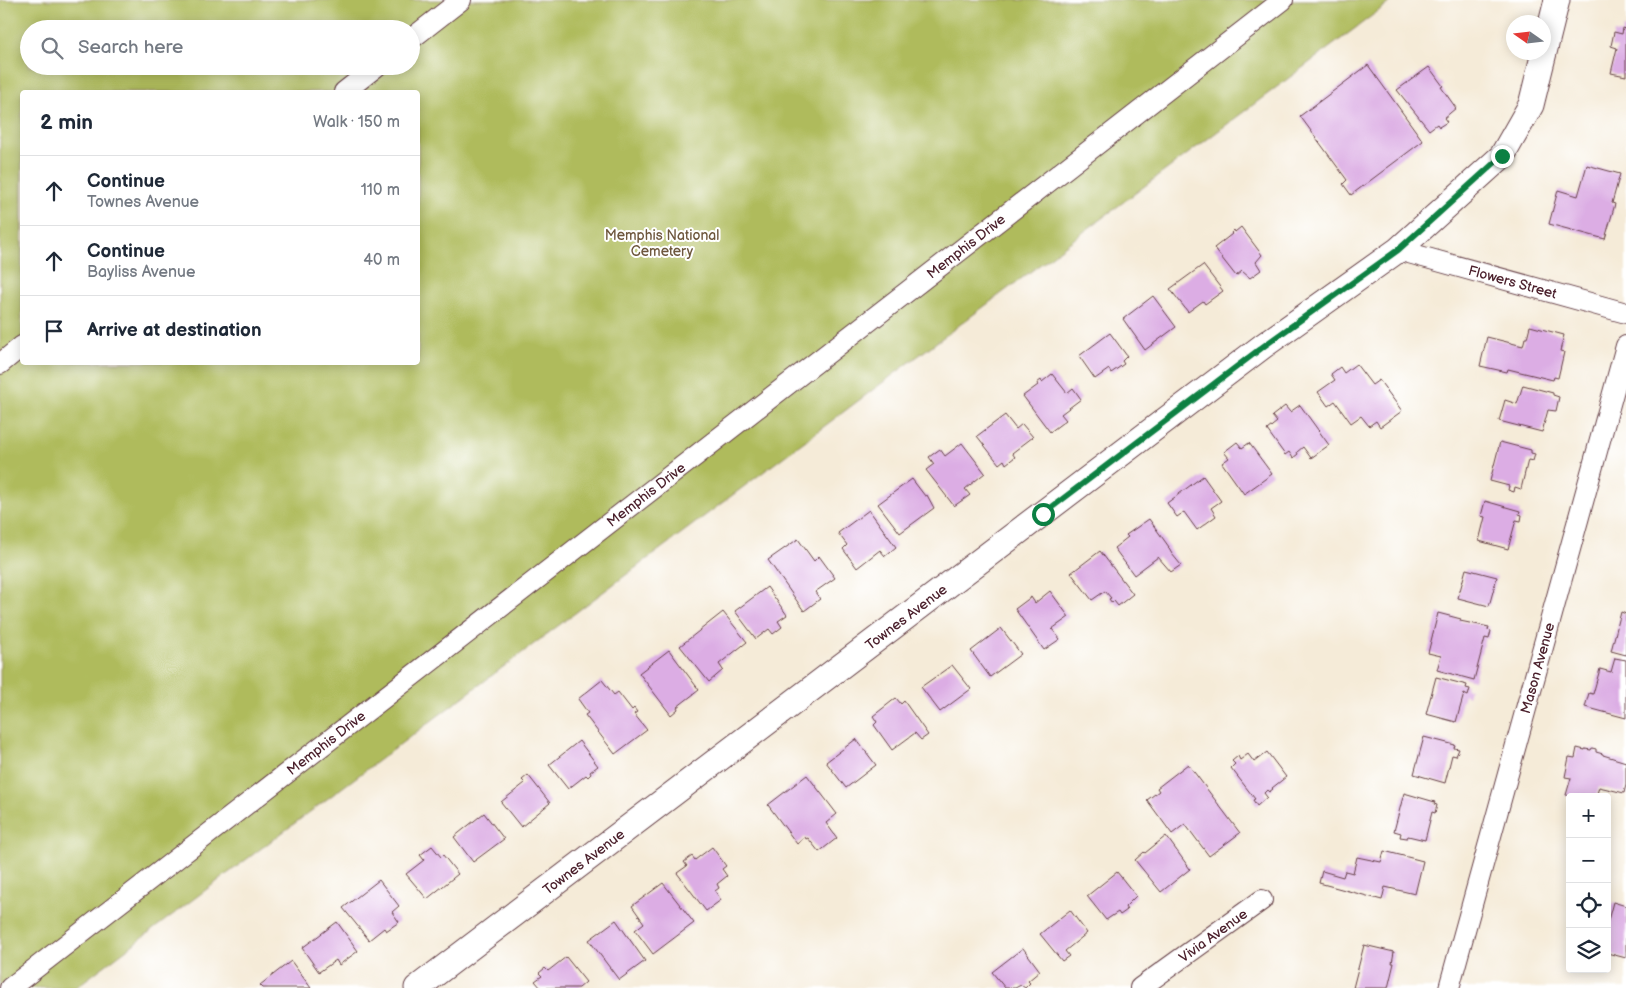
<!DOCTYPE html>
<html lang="en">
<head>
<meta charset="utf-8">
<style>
	body { margin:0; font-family:"Balsamiq Sans",sans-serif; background:#f2f2f3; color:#1f2937 }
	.controls { position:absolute; right:15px; bottom:15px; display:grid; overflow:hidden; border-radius:5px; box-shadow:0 2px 12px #0003 }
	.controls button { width:45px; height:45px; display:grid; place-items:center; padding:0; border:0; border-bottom:1px solid #e0e1e3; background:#fff; color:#1f2937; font:25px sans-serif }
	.compass { position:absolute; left:1506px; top:15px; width:45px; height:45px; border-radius:50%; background:#fff; box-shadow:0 2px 12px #0003; rotate:284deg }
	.stop { position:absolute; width:15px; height:15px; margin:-11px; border:4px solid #0b8043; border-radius:50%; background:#fff }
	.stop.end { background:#0b8043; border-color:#fff; box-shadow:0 1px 5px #0008 }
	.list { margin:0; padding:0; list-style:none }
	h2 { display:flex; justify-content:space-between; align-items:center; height:65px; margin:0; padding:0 20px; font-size:21px }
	h2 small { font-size:16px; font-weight:400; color:#747a83 }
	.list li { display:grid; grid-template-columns:32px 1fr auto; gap:15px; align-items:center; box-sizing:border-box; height:70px; padding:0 20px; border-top:1px solid #e0e1e3 }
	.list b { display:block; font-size:19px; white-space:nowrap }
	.list p { margin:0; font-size:16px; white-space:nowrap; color:#747a83 }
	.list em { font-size:16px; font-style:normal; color:#747a83 }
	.icon { flex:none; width:28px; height:28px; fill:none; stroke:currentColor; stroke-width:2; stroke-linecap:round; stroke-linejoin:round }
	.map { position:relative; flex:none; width:1626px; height:988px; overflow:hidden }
	.search { position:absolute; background:#fff; box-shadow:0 2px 12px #0003; left:20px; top:20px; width:400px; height:55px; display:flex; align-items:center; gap:12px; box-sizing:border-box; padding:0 18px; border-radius:28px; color:#747a83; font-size:19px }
	.panel { position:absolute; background:#fff; box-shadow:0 2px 12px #0003; left:20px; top:90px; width:400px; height:275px; border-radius:5px }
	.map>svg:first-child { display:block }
</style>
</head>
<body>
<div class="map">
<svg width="1626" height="988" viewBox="0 0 1626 988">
	<rect width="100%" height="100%" fill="#fff"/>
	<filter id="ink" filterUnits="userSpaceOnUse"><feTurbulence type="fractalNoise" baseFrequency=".02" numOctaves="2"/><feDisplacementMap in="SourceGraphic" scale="10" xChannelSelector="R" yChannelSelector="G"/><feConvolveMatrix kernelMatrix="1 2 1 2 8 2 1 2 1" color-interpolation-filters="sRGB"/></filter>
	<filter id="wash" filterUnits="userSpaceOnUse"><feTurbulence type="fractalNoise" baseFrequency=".0096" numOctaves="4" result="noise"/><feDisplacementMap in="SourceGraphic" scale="20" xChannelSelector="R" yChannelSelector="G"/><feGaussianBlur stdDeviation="1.12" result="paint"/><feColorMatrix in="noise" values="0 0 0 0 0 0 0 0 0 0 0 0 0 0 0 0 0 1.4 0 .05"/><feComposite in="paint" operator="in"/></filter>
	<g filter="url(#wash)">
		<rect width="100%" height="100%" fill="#f5ebd8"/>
		<path fill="#afbb5c" stroke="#7c6d44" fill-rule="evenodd" d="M0,0h1393l-1318,988h-75zM29,29h382v37h-382zM22,92h396v270h-396z"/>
		<g id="blocks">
			<path fill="#dcade4" d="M1623,28l3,1v47l-15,-3 6,-25 -6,-2 3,-14 8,2z
				M1368,65l55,76 -72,54 -8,-11 4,-4 -47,-64z
				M1429,67l14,19 -2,1 15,21 -12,10 3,4 -8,5 -2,-3 -8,6 -32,-40z
				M1587,165l33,9 -8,29 3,1 -10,35 -56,-15 9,-34 20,6z
				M1241,227l21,28 -6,7 5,8 -11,8 -8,-7 -6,5 -22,-28 18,-14 -1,-1 3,-3 1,2z
				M1203,265l20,26 -18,13 -2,-3 -15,11 -18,-23z
				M1153,296l23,31 -31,23 -22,-31z
				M1530,326l34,9 -4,16 4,1 -6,26 -4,-1 -1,3 -45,-11 -1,3 -27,-6 7,-29 36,9 2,-8h2z
				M1110,333l17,23 -5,5 2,3 -13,9 -2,-4 -14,10 -16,-23z
				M1356,364l16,21 7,-5 23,31 -22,16 -4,-6 -7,5 -8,-10 -10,7 -16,-22 -7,5 -10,-14 17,-12 -4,-6 9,-7 4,6z
				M1052,374l15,19 6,-5 8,11 -20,15 5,6 -16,12 -27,-36 15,-11 -1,-2 4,-3 1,2z
				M1523,385l30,8v2l6,2 -3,14 -8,-1 -6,22 -43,-11 6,-21 12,4z
				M1300,405l29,40 -18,13 -8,-11 -6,5 1,2 -5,4 -4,-6 -4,3 -18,-25 10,-8 -5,-6 13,-10 5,6z
				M1005,415l11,14 6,-5 11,13 -21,16 3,4 -9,7 -2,-4 -5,4 -22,-28z
				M1237,442l5,6 7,-5 23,31 -28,20 -22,-31 7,-5 -5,-6z
				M1500,442l31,8v3l4,1 -2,7 -5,-1 -7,29 -6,-2 -1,5 -6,-2 1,-4 -19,-5z
				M962,443l23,30 -20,16 5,6 -16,11 -28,-36 8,-6 -5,-7 11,-8 5,7z
				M1203,476l18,25 -10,7 5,8 -19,14 -13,-18 -7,5 -10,-14z
				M912,479l13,17 2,-1 7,13 -34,25 -22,-29z
				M1485,501l35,10 -1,3 3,1 -1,6 -5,-1 -8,29 -29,-8 6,-24 -4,-1z
				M869,510l27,37 -11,9 -5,-6 -23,18 -14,-19 4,-4 -9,-12z
				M1149,519l20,28h-1l4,7 9,11 -10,7 -13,-15 -24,18 -20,-27 14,-11 -2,-2z
				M798,539l16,22 5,-5 16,22 -20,14 5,7 -16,12 -36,-51z
				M1100,551l33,43 -15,12 -4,-5 -2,2 -3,-4 2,-1 -6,-7 -13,9 -21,-27z
				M1466,569l31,8 -8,29 -31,-8z
				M767,587l20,28 -9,6 4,6 -9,7 -4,-5 -13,10 -21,-28z
				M1050,591l19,26 -17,12 8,10 -16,11 -29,-41 16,-12 4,6z
				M723,612l24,30 -28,22 4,6 -14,12 -29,-36z
				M1621,612l5,2v41l-15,-4z
				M1438,613l23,6 -1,2 29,6 -1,3 3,1 -2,8 -4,-1 -11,42 -37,-10 4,-14 -13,-3z
				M1001,628l20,26 -31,23 -19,-26z
				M669,650l30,40 -22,17 1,2 -7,6 -32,-42z
				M1615,658l11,2v58l-41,-11 4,-14 4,1 7,-25 11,3z
				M952,665l19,24 -31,23 -19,-25z
				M1436,677l31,8 -1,3 4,1 -2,7 -4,-2 -8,28 -30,-8z
				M602,680l12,15 4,-3 14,18 2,-2 3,4 -3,2 13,16 -32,24 -30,-39 3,-2 -10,-14z
				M896,698l5,6 3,-3 24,34 -7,5 -6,-7 -23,17 -18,-25 3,-3 -4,-6z
				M1424,737l31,8 -1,3 5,1 -3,7 -4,-1 -7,28 -31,-9z
				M856,739l20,26 -30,23 -20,-26z
				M579,741l19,25 -8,6 1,2 -3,3 -2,-2 -18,14 -19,-24z
				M1577,748l8,2v-1l6,1 1,-2 4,1v3l7,2v1l23,7v23l-2,8 -25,-6 -3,10h-22l-8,-2 5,-17 -6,-1 4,-20 6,1z
				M1267,752l19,25 -14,11 1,1 -4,3 -2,-2 -3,3 3,4 -10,9 -4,-6 2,-1 -24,-31 4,-4 -3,-3 6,-5 2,4 8,-6 6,8z
				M1188,764l52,69 -31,23 -24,-32 -13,10 -25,-34 12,-9 -2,-3z
				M528,775l22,28 -29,24 -20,-25 24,-19 -3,-3z
				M807,775l30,39 -11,9 11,15 -18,14 -11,-14 -2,1 -1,-2 -8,7 -29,-39z
				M1404,793l31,9 -1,2 3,1 -2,8 -3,-1 -7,28 -17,-4 -1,2 -7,-1 1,-4 -7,-2z
				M484,813l20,26 -31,23 -19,-25z
				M1166,836l24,33 -29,23 -26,-32 9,-8 1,1z
				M432,846l9,11 2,-2 15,19 -31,25 -21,-25 18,-14 -4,-5z
				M712,847l14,19 -4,3 5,7 -10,8 2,4 -4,3 6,9 -15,11 -29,-38 10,-7 -3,-4 8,-6 3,4z
				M1384,851l39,10 -8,33 -30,-7 -3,13 -63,-17 3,-12 21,6 2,-6 8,2 4,-16 24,5z
				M1117,872l19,24 -11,11 2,3 -7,5 -2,-3 -12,8 -19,-24z
				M379,880l20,26 -7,6 7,10 -13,9 -2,-3 -15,12 -26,-32z
				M663,883l31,40 -41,31 -18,-24 9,-7 -12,-17z
				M1613,902l13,4v52l-19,-5v-29z
				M1070,910l17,23 -22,18 4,5 -7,5 -22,-27z
				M616,920l29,41 -26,19 -30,-40z
				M337,922l21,29 -19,14 -3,-5 -17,12 -17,-24z
				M1364,945l30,7 -2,11h2l-6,25h-35z
				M1023,948l17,23 -12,10 2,2 -5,5 -4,-3 -6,3h-10l-13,-16z
				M566,957l20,25 -7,6h-38l-6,-7 7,-5 -3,-3 6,-5 3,3z
				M291,961l20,27h-48l-3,-3z"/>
		</g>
	</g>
	<g filter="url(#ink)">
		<use href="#blocks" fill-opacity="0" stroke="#643e45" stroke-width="1"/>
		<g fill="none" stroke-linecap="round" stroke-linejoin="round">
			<g stroke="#643e45" stroke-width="22">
				<g id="minor">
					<path d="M411,39l50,-39"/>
					<path d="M344,92l33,-26"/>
					<path id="s1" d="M1398,250l228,63"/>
					<path d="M0,364l22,-18"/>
					<path id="s2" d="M10,988l1273,-988"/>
					<path id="s3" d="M1140,988l122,-88"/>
					<path id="s4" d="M1449,988l177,-642"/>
				</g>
			</g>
			<g stroke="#643e45" stroke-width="27">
				<g id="tertiary">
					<path id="s5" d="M417,988l846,-642 135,-96 104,-94 29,-51 26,-105"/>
				</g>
			</g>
			<use href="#minor" stroke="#fff" stroke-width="20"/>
			<use href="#tertiary" stroke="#fff" stroke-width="25"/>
		</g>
	</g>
	<g fill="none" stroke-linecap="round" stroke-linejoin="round" filter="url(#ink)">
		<path stroke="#0b8043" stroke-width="6" d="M1043,514l221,-168 134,-96 104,-94"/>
	</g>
	<g text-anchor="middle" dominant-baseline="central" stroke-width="4" stroke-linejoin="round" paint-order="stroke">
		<g font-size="14" fill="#6d563c" stroke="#fff">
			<text x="662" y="235">Memphis National<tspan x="662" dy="16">Cemetery</tspan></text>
		</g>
		<g font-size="14" fill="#4a1f2b" stroke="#fff">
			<text stroke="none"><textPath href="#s2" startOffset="1210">Memphis Drive</textPath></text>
			<text stroke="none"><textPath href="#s1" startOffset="119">Flowers Street</textPath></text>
			<text stroke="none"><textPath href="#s2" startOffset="805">Memphis Drive</textPath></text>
			<text stroke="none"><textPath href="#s5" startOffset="614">Townes Avenue</textPath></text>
			<text stroke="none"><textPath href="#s4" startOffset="332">Mason Avenue</textPath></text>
			<text stroke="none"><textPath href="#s2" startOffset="400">Memphis Drive</textPath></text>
			<text stroke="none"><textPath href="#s5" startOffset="209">Townes Avenue</textPath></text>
			<text stroke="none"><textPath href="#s3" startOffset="90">Vivia Avenue</textPath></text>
		</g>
	</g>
</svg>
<div class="controls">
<button>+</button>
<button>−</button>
<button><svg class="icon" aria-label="locate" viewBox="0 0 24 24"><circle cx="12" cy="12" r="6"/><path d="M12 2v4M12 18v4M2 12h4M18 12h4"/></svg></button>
<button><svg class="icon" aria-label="layers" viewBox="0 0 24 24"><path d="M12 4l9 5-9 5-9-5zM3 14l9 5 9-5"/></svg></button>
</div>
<svg class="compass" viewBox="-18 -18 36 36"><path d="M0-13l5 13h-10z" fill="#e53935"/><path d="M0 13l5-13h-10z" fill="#747a83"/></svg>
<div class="stop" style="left:1043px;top:514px"></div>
<div class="stop end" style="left:1502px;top:156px"></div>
<div class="search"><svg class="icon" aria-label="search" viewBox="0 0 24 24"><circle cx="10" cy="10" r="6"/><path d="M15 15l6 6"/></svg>Search here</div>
<section class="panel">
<h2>2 min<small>Walk · 150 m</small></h2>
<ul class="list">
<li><svg class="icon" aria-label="ahead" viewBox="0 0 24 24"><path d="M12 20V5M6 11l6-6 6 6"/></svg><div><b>Continue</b><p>Townes Avenue</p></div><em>110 m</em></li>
<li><svg class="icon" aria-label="ahead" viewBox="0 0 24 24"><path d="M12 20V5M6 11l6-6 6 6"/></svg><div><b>Continue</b><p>Bayliss Avenue</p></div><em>40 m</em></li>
<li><svg class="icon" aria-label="arrive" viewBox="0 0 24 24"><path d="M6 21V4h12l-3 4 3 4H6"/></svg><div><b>Arrive at destination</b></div></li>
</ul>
</section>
</div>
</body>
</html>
